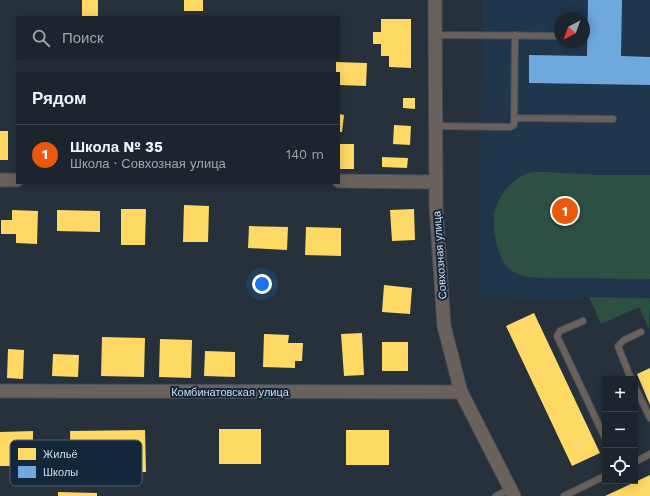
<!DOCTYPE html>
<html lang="ru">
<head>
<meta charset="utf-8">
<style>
	body { margin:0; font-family:"Work Sans",sans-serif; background:#252d35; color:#f1f3f6 }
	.controls { position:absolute; right:12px; bottom:12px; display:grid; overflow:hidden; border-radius:0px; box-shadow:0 2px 10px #0003 }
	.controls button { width:36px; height:36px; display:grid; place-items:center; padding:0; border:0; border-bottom:1px solid #3a4249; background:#1c252d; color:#f1f3f6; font:20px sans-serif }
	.compass { position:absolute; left:554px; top:12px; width:36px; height:36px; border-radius:50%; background:#1c252d; box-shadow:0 2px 10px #0003; rotate:221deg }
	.you { position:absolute; left:262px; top:284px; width:14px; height:14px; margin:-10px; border:3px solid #fff; border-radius:50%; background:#1a73e8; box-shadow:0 0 0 6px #1a73e833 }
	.badge { display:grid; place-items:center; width:26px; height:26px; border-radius:50%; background:#ea580c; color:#fff; font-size:13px; font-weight:700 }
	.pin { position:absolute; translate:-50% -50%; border:2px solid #fff; box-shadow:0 1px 4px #0006 }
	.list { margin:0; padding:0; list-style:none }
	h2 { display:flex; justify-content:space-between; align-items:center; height:52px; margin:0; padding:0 16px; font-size:17px }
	h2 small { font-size:13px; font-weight:400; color:#a0a5aa }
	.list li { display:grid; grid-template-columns:26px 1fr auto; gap:12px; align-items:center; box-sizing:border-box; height:60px; padding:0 16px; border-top:1px solid #3a4249 }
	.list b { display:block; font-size:15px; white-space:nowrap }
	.list p { margin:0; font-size:13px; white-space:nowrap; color:#a0a5aa }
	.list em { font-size:13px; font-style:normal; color:#a0a5aa }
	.icon { flex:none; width:22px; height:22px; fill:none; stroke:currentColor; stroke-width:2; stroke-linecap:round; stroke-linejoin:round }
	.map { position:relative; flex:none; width:650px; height:496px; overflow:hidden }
	.search { position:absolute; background:#1c252d; box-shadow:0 2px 10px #0003; left:16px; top:16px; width:324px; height:44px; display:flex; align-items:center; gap:10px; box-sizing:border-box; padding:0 14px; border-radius:0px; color:#a0a5aa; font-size:15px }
	.panel { position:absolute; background:#1c252d; box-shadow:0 2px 10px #0003; left:16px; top:72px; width:324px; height:112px; border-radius:0px }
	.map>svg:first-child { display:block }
</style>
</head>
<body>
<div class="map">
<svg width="650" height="496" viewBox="0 0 650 496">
	<rect width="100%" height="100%" fill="#26313c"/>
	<path fill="#1f364c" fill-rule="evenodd" d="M482,0h168v297l-63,-1 -8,4 -100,-3zM560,18h24v24h-24z"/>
	<path fill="#2d5043" d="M547,172l50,3h53v104l-110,-1c-11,-1 -24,-2 -32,-10 -11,-10 -18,-47 -12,-61 5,-13 15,-26 27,-32 6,-4 17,-3 24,-3z
		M589,297l61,1 -1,31 -10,-22 -38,17z"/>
	<path fill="#ffd966" d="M82,0h16v17h-16z
		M184,0h19v11h-19z
		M381,19h30v49l-22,-1v-11h-8v-12h-8v-12h8z
		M336,62l31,1 -1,23 -27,-1v-12h-3z
		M403,98h12v11l-12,-1z
		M339,114l5,1 -2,17h-3z
		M394,125l17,1 -1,19 -17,-1z
		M0,131h8v29h-8z
		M339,144h15v25h-15z
		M382,157l26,1 -1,10 -25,-1z
		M184,205l25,1 -1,36h-25z
		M121,209h25l-1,36h-24z
		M414,209l1,31 -23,1 -2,-31z
		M12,210l26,1 -1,33 -21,-1v-9h-15v-14h11z
		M57,210l43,1v21l-43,-1z
		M249,226l39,1 -1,23 -39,-2z
		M306,227l35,1v28l-36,-1z
		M384,285l28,3 -2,26 -28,-2z
		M534,313l66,140 -28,13 -66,-140z
		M362,333l2,42 -20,1 -3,-42z
		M264,334l25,1 -1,8h15l-1,18h-7v7l-32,-1z
		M102,337l43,1 -1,39 -43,-1z
		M160,339l32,1 -1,38 -32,-1z
		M382,342h26v29h-26z
		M8,349l16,1 -1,29 -16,-1z
		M205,351l30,1v25l-31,-1z
		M53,354l26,1 -1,22 -26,-1z
		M650,368v37l-13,-31z
		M219,429h42v35h-42z
		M145,430l1,42 -75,1 -1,-42z
		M346,430h43v35h-43z
		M33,431v35h-33v-34z
		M650,475v21h-45z
		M58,492l39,1v3h-39z"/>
	<path fill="#6fa8dc" d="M588,0h34l-1,56 29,1v28l-121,-2v-28l58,1z"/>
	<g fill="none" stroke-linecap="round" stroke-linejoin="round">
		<g stroke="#434d56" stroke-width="8">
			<path id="lane" d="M435,35l125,1
				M515,118l98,1
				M435,126l75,1 4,-2 1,-90
				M583,321l-23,10 -3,5 48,102
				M631,379l-13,-33 6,-6 17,-8
				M635,387l15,31
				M635,462l15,-8
				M496,496l14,-7
				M564,496l41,-20"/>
		</g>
		<g stroke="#434d56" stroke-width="15">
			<path id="street" d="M435,0l1,207 8,119 17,66 53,104
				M0,180h17
				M339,181l97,1
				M0,391l461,1"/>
		</g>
		<use href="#lane" stroke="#6a615d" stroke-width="6"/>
		<use href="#street" stroke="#6a615d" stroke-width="13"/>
	</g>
	<g text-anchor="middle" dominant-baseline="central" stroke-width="4" stroke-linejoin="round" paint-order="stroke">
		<g font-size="11" fill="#d1ddea" stroke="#14273a">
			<text transform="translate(440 255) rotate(-94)">Совхозная улица</text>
			<text x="230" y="392">Комбинатовская улица</text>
		</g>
	</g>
	<rect x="10" y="440" width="132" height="46" rx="6" fill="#14273a" stroke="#4d5e6f" stroke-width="1"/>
	<rect x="18" y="448" width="18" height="12" fill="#ffd966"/>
	<rect x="18" y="466" width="18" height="12" fill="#6fa8dc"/>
	<g font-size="11" fill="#d1ddea">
		<text x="43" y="458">Жильё</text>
		<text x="43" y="476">Школы</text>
	</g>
</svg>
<div class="controls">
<button>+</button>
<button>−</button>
<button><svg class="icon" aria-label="locate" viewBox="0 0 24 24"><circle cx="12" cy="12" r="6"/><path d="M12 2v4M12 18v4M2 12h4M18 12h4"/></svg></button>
</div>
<svg class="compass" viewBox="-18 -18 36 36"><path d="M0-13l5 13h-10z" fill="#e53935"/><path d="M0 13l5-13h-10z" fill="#a0a5aa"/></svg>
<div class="you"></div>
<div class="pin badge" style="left:565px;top:211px">1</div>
<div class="search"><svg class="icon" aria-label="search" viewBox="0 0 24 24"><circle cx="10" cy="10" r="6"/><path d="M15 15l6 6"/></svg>Поиск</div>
<section class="panel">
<h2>Рядом<small></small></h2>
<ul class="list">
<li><span class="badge">1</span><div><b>Школа № 35</b><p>Школа · Совхозная улица</p></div><em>140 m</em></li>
</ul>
</section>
</div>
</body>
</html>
